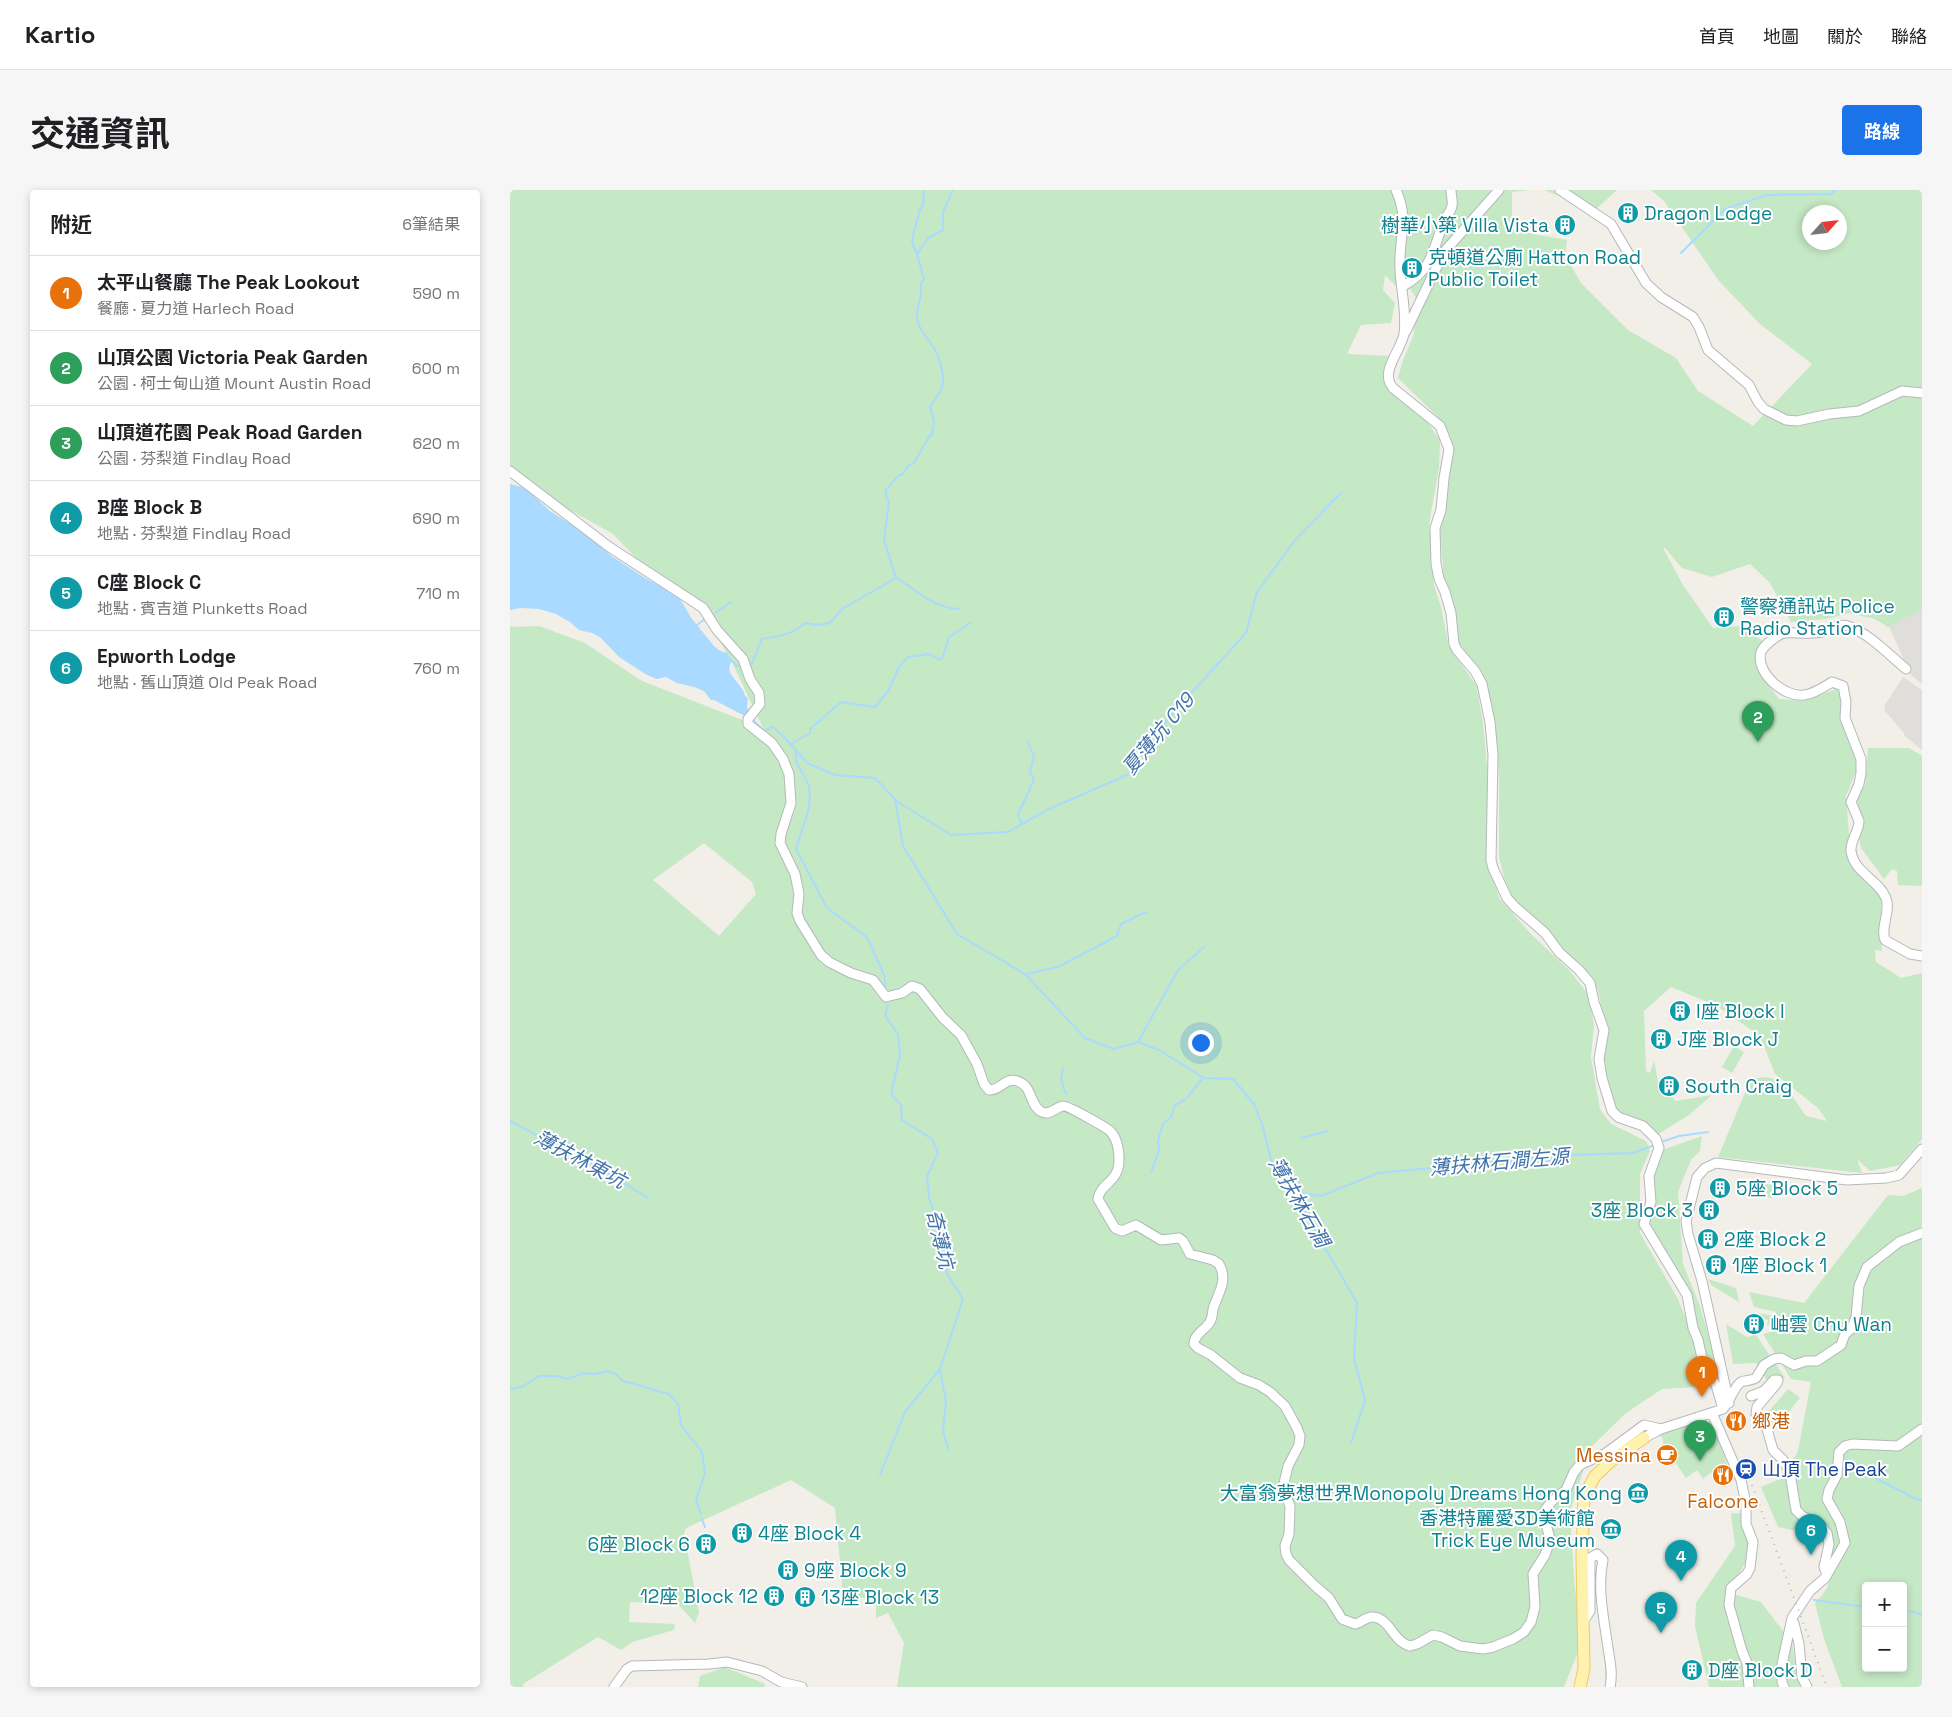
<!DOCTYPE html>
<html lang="zh-TW">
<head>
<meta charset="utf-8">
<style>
	body { margin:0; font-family:"Space Grotesk","Noto Sans TC",sans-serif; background:#f6f6f6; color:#202124 }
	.controls { position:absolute; right:15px; bottom:15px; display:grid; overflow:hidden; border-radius:5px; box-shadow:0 2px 8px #0003 }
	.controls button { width:45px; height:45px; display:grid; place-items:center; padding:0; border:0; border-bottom:1px solid #e0e0e0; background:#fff; color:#202124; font:25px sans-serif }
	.compass { position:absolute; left:1292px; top:15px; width:45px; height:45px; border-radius:50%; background:#fff; box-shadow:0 2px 8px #0003; rotate:63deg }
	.you { position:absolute; left:690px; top:852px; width:18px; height:18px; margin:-12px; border:4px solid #fff; border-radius:50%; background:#1a73e8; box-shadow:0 0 0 8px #1a73e833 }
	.badge { display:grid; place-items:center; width:32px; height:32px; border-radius:50%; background:#1a73e8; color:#fff; font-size:16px; font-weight:700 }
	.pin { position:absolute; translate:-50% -41px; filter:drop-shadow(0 1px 2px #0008) }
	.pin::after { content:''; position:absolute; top:26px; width:18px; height:15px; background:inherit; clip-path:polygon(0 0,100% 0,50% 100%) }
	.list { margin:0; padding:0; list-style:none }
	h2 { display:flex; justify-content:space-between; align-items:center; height:65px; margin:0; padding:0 20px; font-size:21px }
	h2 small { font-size:16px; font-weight:400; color:#757577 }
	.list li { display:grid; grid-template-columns:32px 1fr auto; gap:15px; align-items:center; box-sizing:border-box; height:75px; padding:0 20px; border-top:1px solid #e0e0e0 }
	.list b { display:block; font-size:19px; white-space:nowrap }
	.list p { margin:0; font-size:16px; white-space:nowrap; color:#757577 }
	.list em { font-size:16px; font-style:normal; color:#757577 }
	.map { position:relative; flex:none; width:1412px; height:1497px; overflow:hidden; border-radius:5px }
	header { display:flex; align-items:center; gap:30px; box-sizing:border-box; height:70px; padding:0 25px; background:#fff; border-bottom:1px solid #e0e0e0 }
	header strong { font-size:24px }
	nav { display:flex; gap:28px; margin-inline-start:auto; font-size:18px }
	.intro { display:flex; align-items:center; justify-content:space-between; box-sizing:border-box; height:120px; padding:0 30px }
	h1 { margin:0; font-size:35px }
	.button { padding:12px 22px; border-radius:5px; background:#1a73e8; color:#fff; font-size:18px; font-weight:700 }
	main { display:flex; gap:30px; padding:0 30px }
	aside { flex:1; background:#fff; border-radius:5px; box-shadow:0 2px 8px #0003 }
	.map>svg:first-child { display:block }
</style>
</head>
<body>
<header>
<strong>Kartio</strong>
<nav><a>首頁</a><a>地圖</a><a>關於</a><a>聯絡</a></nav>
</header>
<div class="intro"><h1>交通資訊</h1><a class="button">路線</a></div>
<main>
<aside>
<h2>附近<small>6筆結果</small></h2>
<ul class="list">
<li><span class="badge" style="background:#e8710a">1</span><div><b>太平山餐廳 The Peak Lookout</b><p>餐廳 · 夏力道 Harlech Road</p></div><em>590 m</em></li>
<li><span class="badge" style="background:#2e9e5b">2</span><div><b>山頂公園 Victoria Peak Garden</b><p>公園 · 柯士甸山道 Mount Austin Road</p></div><em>600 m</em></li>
<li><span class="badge" style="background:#2e9e5b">3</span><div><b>山頂道花園 Peak Road Garden</b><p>公園 · 芬梨道 Findlay Road</p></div><em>620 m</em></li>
<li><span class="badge" style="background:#0f9aa8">4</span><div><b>B座 Block B</b><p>地點 · 芬梨道 Findlay Road</p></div><em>690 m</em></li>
<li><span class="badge" style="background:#0f9aa8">5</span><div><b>C座 Block C</b><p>地點 · 賓吉道 Plunketts Road</p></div><em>710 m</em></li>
<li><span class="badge" style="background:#0f9aa8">6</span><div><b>Epworth Lodge</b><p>地點 · 舊山頂道 Old Peak Road</p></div><em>760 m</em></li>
</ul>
</aside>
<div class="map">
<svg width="1412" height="1497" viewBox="0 0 1412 1497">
	<rect width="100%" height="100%" fill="#f1efe8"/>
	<path fill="#e0deda" d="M1412,415v79l-17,-14 2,-3 -19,-43z
		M1393,487l19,13v60l-18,-15v-2l-20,-23 1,-5z"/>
	<path fill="#c5e8c5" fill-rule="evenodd" d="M0,0h1022l-20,2v38l55,10 -2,15 16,28 47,47 48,28 22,33 55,35 59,-62 -52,-40 -41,-43 -55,-80 -13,-11h271v419l-34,18 -13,-8 -26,-6 -23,6 -35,3 -21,-39 -20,-19 -38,13 -30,-9 -17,-20h-2l20,37 30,43 28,-2 23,16 -7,22 4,11 18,24 24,2 36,-13 5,41 15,35 -13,32 5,65 30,33 1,57 -7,-1 1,12 25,16 21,-5v166l-22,26 -30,6 -13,-12 5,14 -144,-16 32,-76c30,-14 41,15 56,35l21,5 -9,-13 -43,-34 -15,-38 -43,-30 -46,-19 -27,24 2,60 4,2 4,-12 4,21 18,19 36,-6 -23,20 -34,21 -37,-21 -8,-11 -8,-48 3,-32 -7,-34 -21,-27 -39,-37 -30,-34 -9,-35v-81l-5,-55 -8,-40 -27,-38 -8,-39 -7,-21 -4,-59 10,-55 1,-32 -14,-21 -39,-38 5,-18 11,-26 -1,-14 7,-16 -10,-15 -7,4 -18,-18 -2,15 12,13 -4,20 -30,2 -14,29 45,2 -7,25 43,42 12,17 -1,28 -10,56 5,61 7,22 8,40 27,38 7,37 5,55v82l11,39 32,36 38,36 19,24 6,31 -3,32 9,52 11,15 35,17 4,10 -10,23v59l38,66 34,87 -50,3 -36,24 -35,34 -21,65 4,66 7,66 -17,43h-667l7,-44 -16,-30 -12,5v-19l-33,-3 -8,-88 -44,-28 -105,48 -2,6 15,78 -4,11 -17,-19 -48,-2 -1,20 46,2 -1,6 -42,12 -11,8 -23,-13 -75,47v3h-13v-1060l29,-1 46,17 57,38 121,47 -32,-68 -29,-48 -43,-30 -46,-48 -52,-29 -51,-32zM1300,22h30v30h-30zM194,653l48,39 4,12 -37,42 -66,-56z
		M1034,0h73l-22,20z
		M1358,558h41l13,8v130l-24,-1 -1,-14 -5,-2 -8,10 -23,-31 -2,-10 5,-18 -8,-21 9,-14z
		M1224,856l10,6 -12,21 -10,-6z
		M1192,946l-2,15 -9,9 -13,32 5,72 17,42 20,71 -13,-21 -22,-60 -37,-65v-55l12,-25z
		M1238,992l26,3 -2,13 -26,-4z
		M1412,998v499h-80l-18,-48 -9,-36c22,-21 16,-37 15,-65l-52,-11 -17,-40 22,-9 15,-27 13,-69 -20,-3 -28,-45 11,-3 1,-7 -8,1 1,-5 -14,-5 3,-2 18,3 1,-4 -22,-5 -5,-15 55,11 84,-108 15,1zM1356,1396h37v82h-37z
		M1198,1089l28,9 3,14 -28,-17z
		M1216,1134l21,13 9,-2 29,43 -19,1 -10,-16 -23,1z
		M1278,1199l12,9 -28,34 -8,-15z
		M1193,1228l10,7 14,39 6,2 12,42 -6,-1c3,-14 -3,-31 -13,-42l-11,8 -2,-2 -10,8 -6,-9 -11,8 -15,-22 7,-6 -2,-2h-11l-3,-11 -4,-1 -1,-3z
		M1221,1323l18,1 6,30 -26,49 32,9 31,41 6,38 3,6h-92l-14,-61 1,-23 39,-57z
		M215,1477l40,17 -1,3h-66l2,-11z"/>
	<path fill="#aadaff" d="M0,294l15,4 25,23 36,23 24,21 35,23 28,15 7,6 12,20 22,27 6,5 7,2 5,8c-10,13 11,22 13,35l3,2 -1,8 2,8 -2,3 -33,-17h-3l-7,-9 -10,-4 -17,-4 -11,-6 -9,2 -10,-4 -28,-18 -18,-19 -9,-5 -13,-3 -9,-8 -14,-8 -17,-5 -18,-1 -11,2z"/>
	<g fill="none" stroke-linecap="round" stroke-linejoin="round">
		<path stroke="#aadaff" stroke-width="2" d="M1171,63l44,-44 42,-14 64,-1 5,-4
			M407,64l-5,-11 1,-7 7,-27 3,-3 1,-16
			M387,388c21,14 36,29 62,31
			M205,423l16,-11
			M187,435l8,-6
			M222,471l5,5 7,1
			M238,477l4,-4 10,-24c17,-3 30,-4 43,-16l13,2 12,-2 12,-14 54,-31 -12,-38 5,-38 -3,-6v-6l12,-14 5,-2 5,-8 6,-3 15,-26 3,-3 2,-12 -4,-16c5,-6 13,-16 13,-24 1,-10 -5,-29 -11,-37 -5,-8 -14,-16 -15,-27 -1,-12 6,-23 4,-34l3,-5 -7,-25 11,-16 15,-8v-18l10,-22
			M242,529l12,12 9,-4 13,12 21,24 28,12 40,3 20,21 8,47 54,88 68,40 60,64 29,11 24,-7 21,8 45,28 29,1 21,25 8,20 10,39 21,29 64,111 -3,56 11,41 -14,43
			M281,554l19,-11v-4l31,-27 34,5 14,-17 10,-23 6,-7 3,-3 21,-3 9,5h4l7,-22 21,-14
			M286,561c-3,14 10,23 13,36 4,20 -8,43 -13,62l31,59 40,29 18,40v12
			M385,610l56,35 57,-3 39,-22 82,-36 17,-31 100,-110 11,-41 39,-53 45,-46
			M512,635l-4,-10 16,-35 -4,-9 4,-14 -6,-15
			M516,784l32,-7 59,-31 4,-12 25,-12
			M628,852l40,-72 26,-23
			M553,878l-2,12 5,14
			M0,931l49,26 12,9 28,9 10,9 7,2 6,6 26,16
			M792,948l26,-7
			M1151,952l18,-6 29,-4
			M997,971c17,8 33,6 50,-4
			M641,982l8,-21 -1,-10 5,-17 8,-7 4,-12 11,-6 17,-21
			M784,1002l27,4 57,-23 192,-18 63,-2 22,-8
			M430,1181l6,30 -3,29 5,19
			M0,1199l12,-2 17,-11h17l12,3 16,-6 11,1 13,-3 8,3 7,7 46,13 9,10 3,21 21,27 3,21 -9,27 5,14
			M1351,1277l18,13 39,20h4
			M370,1285l25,-63 35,-43 23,-70 -16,-25 -4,-36 -14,-40 -2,-22 11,-23 -6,-14 -30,-19 -1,-15 -10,-11 9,-39 -2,-21 -13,-18 3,-11
			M192,1329l3,8
			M1304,1410l52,7
			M1393,1421l12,1 7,3"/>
		<g stroke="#b5b8bc" stroke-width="11">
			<path id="minor" d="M886,0c14,31 2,49 4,79 1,23 7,42 4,65 -3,17 -25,38 -11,54l47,38 9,23 -5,29 -3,32 -6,18 1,36 3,15 6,13 6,21 3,31 3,6 18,21 7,13 8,38 3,33 -2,105 2,8 14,30 8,9 30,26 14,19 20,18 11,13 4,19 10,28 -5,29 3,19 10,33 6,6 25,9 13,13 3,9 -10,28 2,26 -7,22 43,71 6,33 5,12 6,27 12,18 7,24
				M1050,0l51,34 35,59 15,14 32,20 6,10 9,23 41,35 9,17 6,7 22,11 11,1 32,-7 30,-3 43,-20 20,2
				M893,96c28,-15 30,-35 40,-63 2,-6 8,-11 9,-17 1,-5 -1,-11 -1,-16
				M896,141l38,-79 55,-62
				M0,281l98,75 95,62 14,22 26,29 7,20 9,14 1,11 -12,15v5l24,19 11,16 6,15 2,29 -10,31 -1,9 15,31 4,20 -2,19 3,8 21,34 8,7 22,11 22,7 13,17 16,-4 10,-7 8,3 23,29 18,17 16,29 7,20 5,6c11,1 16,-13 28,-9 16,4 12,25 25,31 8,4 14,-5 21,-6 4,-1 44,22 47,25 7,7 9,20 9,29 0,23 -19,23 -21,39l17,29 7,3 14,-6 25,15 18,-2 4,3 7,13 23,6 6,4c9,16 0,28 -5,42 -2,5 -1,11 -4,16 -5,8 -16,12 -16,22l4,4 13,7 29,23 19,7 11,7 15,14 12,22 3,8 -1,9 -11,21 -4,17v9l6,14 -1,28 -4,12 1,8 3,6 26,26 14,12 13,21 13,5c7,-1 11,-8 18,-7 17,1 20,25 37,29l7,-2 16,-9 9,2 18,9 23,3 10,-2 20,-8 11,-7 7,-10 4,-15 -2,-33 12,-19 3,-9 1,-11 -5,-18 1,-7 7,-9 14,-11 8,-18 6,-7 26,-12 38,-28 17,4
				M1396,479c-18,-15 -36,-35 -58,-43 -10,-3 -17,4 -26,6 -12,3 -25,0 -38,1 -7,2 -20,12 -23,19 -6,21 24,46 43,43 10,-1 20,-8 28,-13l11,4 3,16 -1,16 16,41v14l-2,11 -8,18 8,19c0,11 -9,19 -8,30 3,22 27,28 35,47 5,14 -6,29 -1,42l25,14 12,2
				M1241,1206l13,-5 10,-11h4l-1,3 -20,24 -1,7 11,15 6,21 10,10 7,13 6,37 6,6 19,9 6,8 2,11 -5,23 3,8
				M1219,1213l-27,-122 -14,-47 -2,-13 11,-44 8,-9 11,-5 131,17 39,-2 13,-3 23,-26
				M1202,1223l29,67 5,24v20l7,18 -3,26 -3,6 -16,14 -2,17 13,46 5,12 2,24
				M1134,1248l17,-9 62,-20c6,-6 12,-24 18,-27 4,-2 10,-1 15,-4l8,-13 10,-6 7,-1 13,7 12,-4h11l24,-16 4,-11 7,-6 4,-11 3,-31 8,-19 32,-25 23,-9
				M1073,1432l7,-11v-53l7,-4 6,6c-6,28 1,59 5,88 2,13 5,26 2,39
				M1284,1433l5,21 3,33 5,10
				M104,1497l13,-18 5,-3 77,-2 18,-2 35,9 19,11 21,5
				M1274,1497l-2,-5v-18l10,-46 18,-27 15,-13 20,-35 -5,-21 -13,-23 2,-9 8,-15 2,-23 6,-6 7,-2 46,2 24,-17"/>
		</g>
		<g stroke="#f2c960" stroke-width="13">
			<path id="major" d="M1070,1497l4,-19 -2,-111 2,-61 11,-20 16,-15 33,-23"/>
		</g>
		<use href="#minor" stroke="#fff" stroke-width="9"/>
		<use href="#major" stroke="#fff2af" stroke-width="11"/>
		<path stroke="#b6b7b8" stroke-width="2" stroke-dasharray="1 6" stroke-linecap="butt" d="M1242,1295l75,202"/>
	</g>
	<defs>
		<g id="building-disc" transform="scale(1.125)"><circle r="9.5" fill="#0f9aa8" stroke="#fff"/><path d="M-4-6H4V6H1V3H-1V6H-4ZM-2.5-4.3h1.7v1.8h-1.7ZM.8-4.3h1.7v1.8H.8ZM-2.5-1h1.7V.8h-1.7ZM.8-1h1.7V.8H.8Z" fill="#fff"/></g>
		<g id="restaurant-disc" transform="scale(1.125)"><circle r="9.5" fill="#e8710a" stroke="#fff"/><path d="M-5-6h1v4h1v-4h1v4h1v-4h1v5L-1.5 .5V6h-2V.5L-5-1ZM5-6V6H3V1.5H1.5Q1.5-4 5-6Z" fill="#fff"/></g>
		<g id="cafe-disc" transform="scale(1.125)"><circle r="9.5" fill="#e8710a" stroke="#fff"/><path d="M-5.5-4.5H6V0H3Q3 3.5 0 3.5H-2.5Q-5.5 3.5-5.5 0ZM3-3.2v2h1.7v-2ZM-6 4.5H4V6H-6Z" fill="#fff"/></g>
		<g id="station-disc" transform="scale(1.125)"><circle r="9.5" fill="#1a4fb4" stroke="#fff"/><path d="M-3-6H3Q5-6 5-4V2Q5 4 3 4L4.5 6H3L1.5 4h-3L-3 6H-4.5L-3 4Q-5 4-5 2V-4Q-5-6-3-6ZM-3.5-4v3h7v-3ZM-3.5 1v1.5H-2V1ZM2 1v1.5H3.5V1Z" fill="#fff"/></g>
		<g id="museum-disc" transform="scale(1.125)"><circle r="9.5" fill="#0f9aa8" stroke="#fff"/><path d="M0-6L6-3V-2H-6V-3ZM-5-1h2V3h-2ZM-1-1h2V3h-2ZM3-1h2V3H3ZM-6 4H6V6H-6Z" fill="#fff"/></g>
	</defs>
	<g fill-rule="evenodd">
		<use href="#building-disc" x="1118" y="23"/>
		<use href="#building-disc" x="1055" y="35"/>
		<use href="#building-disc" x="902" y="78"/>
		<use href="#building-disc" x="1214" y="427"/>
		<use href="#building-disc" x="1170" y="821"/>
		<use href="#building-disc" x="1151" y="849"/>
		<use href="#building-disc" x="1159" y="896"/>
		<use href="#building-disc" x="1210" y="998"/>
		<use href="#building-disc" x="1199" y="1020"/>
		<use href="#building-disc" x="1198" y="1049"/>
		<use href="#building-disc" x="1206" y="1075"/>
		<use href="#building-disc" x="1244" y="1134"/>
		<use href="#restaurant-disc" x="1226" y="1231"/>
		<use href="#cafe-disc" x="1157" y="1265"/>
		<use href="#station-disc" x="1236" y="1279"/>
		<use href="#restaurant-disc" x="1213" y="1285"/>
		<use href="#museum-disc" x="1128" y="1303"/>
		<use href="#museum-disc" x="1101" y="1339"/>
		<use href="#building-disc" x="232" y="1343"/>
		<use href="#building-disc" x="196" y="1354"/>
		<use href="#building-disc" x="278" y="1380"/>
		<use href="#building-disc" x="264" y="1406"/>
		<use href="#building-disc" x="295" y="1407"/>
		<use href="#building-disc" x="1182" y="1480"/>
	</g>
	<g text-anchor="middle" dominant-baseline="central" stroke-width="4" stroke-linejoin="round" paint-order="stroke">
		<g font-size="19" fill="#0d838f" stroke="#fff" text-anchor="start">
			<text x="1134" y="23">Dragon Lodge</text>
			<text x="1039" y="35" text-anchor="end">樹華小築 Villa Vista</text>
			<text x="918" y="67">克頓道公廁 Hatton Road<tspan x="918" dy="22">Public Toilet</tspan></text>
			<text x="1230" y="416">警察通訊站 Police<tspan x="1230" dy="22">Radio Station</tspan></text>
			<text x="1186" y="821">I座 Block I</text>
			<text x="1167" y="849">J座 Block J</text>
			<text x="1175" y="896">South Craig</text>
			<text x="1226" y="998">5座 Block 5</text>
			<text x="1183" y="1020" text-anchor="end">3座 Block 3</text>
			<text x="1214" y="1049">2座 Block 2</text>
			<text x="1222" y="1075">1座 Block 1</text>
			<text x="1260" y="1134">岫雲 Chu Wan</text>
			<text x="1112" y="1303" text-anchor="end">大富翁夢想世界Monopoly Dreams Hong Kong</text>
			<text x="1085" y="1328" text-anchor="end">香港特麗愛3D美術館<tspan x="1085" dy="22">Trick Eye Museum</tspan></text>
			<text x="248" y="1343">4座 Block 4</text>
			<text x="180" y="1354" text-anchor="end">6座 Block 6</text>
			<text x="294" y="1380">9座 Block 9</text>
			<text x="248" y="1406" text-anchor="end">12座 Block 12</text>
			<text x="311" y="1407">13座 Block 13</text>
			<text x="1198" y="1480">D座 Block D</text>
		</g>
		<g font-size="19" fill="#c56008" stroke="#fff" text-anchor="start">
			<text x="1242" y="1231">鄉港</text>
			<text x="1141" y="1265" text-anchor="end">Messina</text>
			<text x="1213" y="1311" text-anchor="middle">Falcone</text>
		</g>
		<g font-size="19" fill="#164399" stroke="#fff" text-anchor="start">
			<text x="1252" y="1279">山頂 The Peak</text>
		</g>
		<g font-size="20" font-style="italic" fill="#4174aa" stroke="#fff">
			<text transform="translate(648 544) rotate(-50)">夏薄坑 C19</text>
			<text transform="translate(70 969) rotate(28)">薄扶林東坑</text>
			<text transform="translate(989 972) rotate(-5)">薄扶林石澗左源</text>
			<text transform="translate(789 1012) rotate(60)">薄扶林石澗</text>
			<text transform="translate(430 1049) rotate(76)">奇薄坑</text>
		</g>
	</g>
</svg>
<div class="controls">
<button>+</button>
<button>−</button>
</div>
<svg class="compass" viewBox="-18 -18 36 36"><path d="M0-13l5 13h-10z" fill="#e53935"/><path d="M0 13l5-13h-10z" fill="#757577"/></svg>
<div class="you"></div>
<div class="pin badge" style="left:1192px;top:1207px;background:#e8710a">1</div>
<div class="pin badge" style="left:1248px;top:552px;background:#2e9e5b">2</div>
<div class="pin badge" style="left:1190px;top:1271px;background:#2e9e5b">3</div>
<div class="pin badge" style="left:1171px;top:1391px;background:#0f9aa8">4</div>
<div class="pin badge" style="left:1151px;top:1443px;background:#0f9aa8">5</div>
<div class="pin badge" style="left:1301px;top:1365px;background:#0f9aa8">6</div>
</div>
</main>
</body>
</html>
